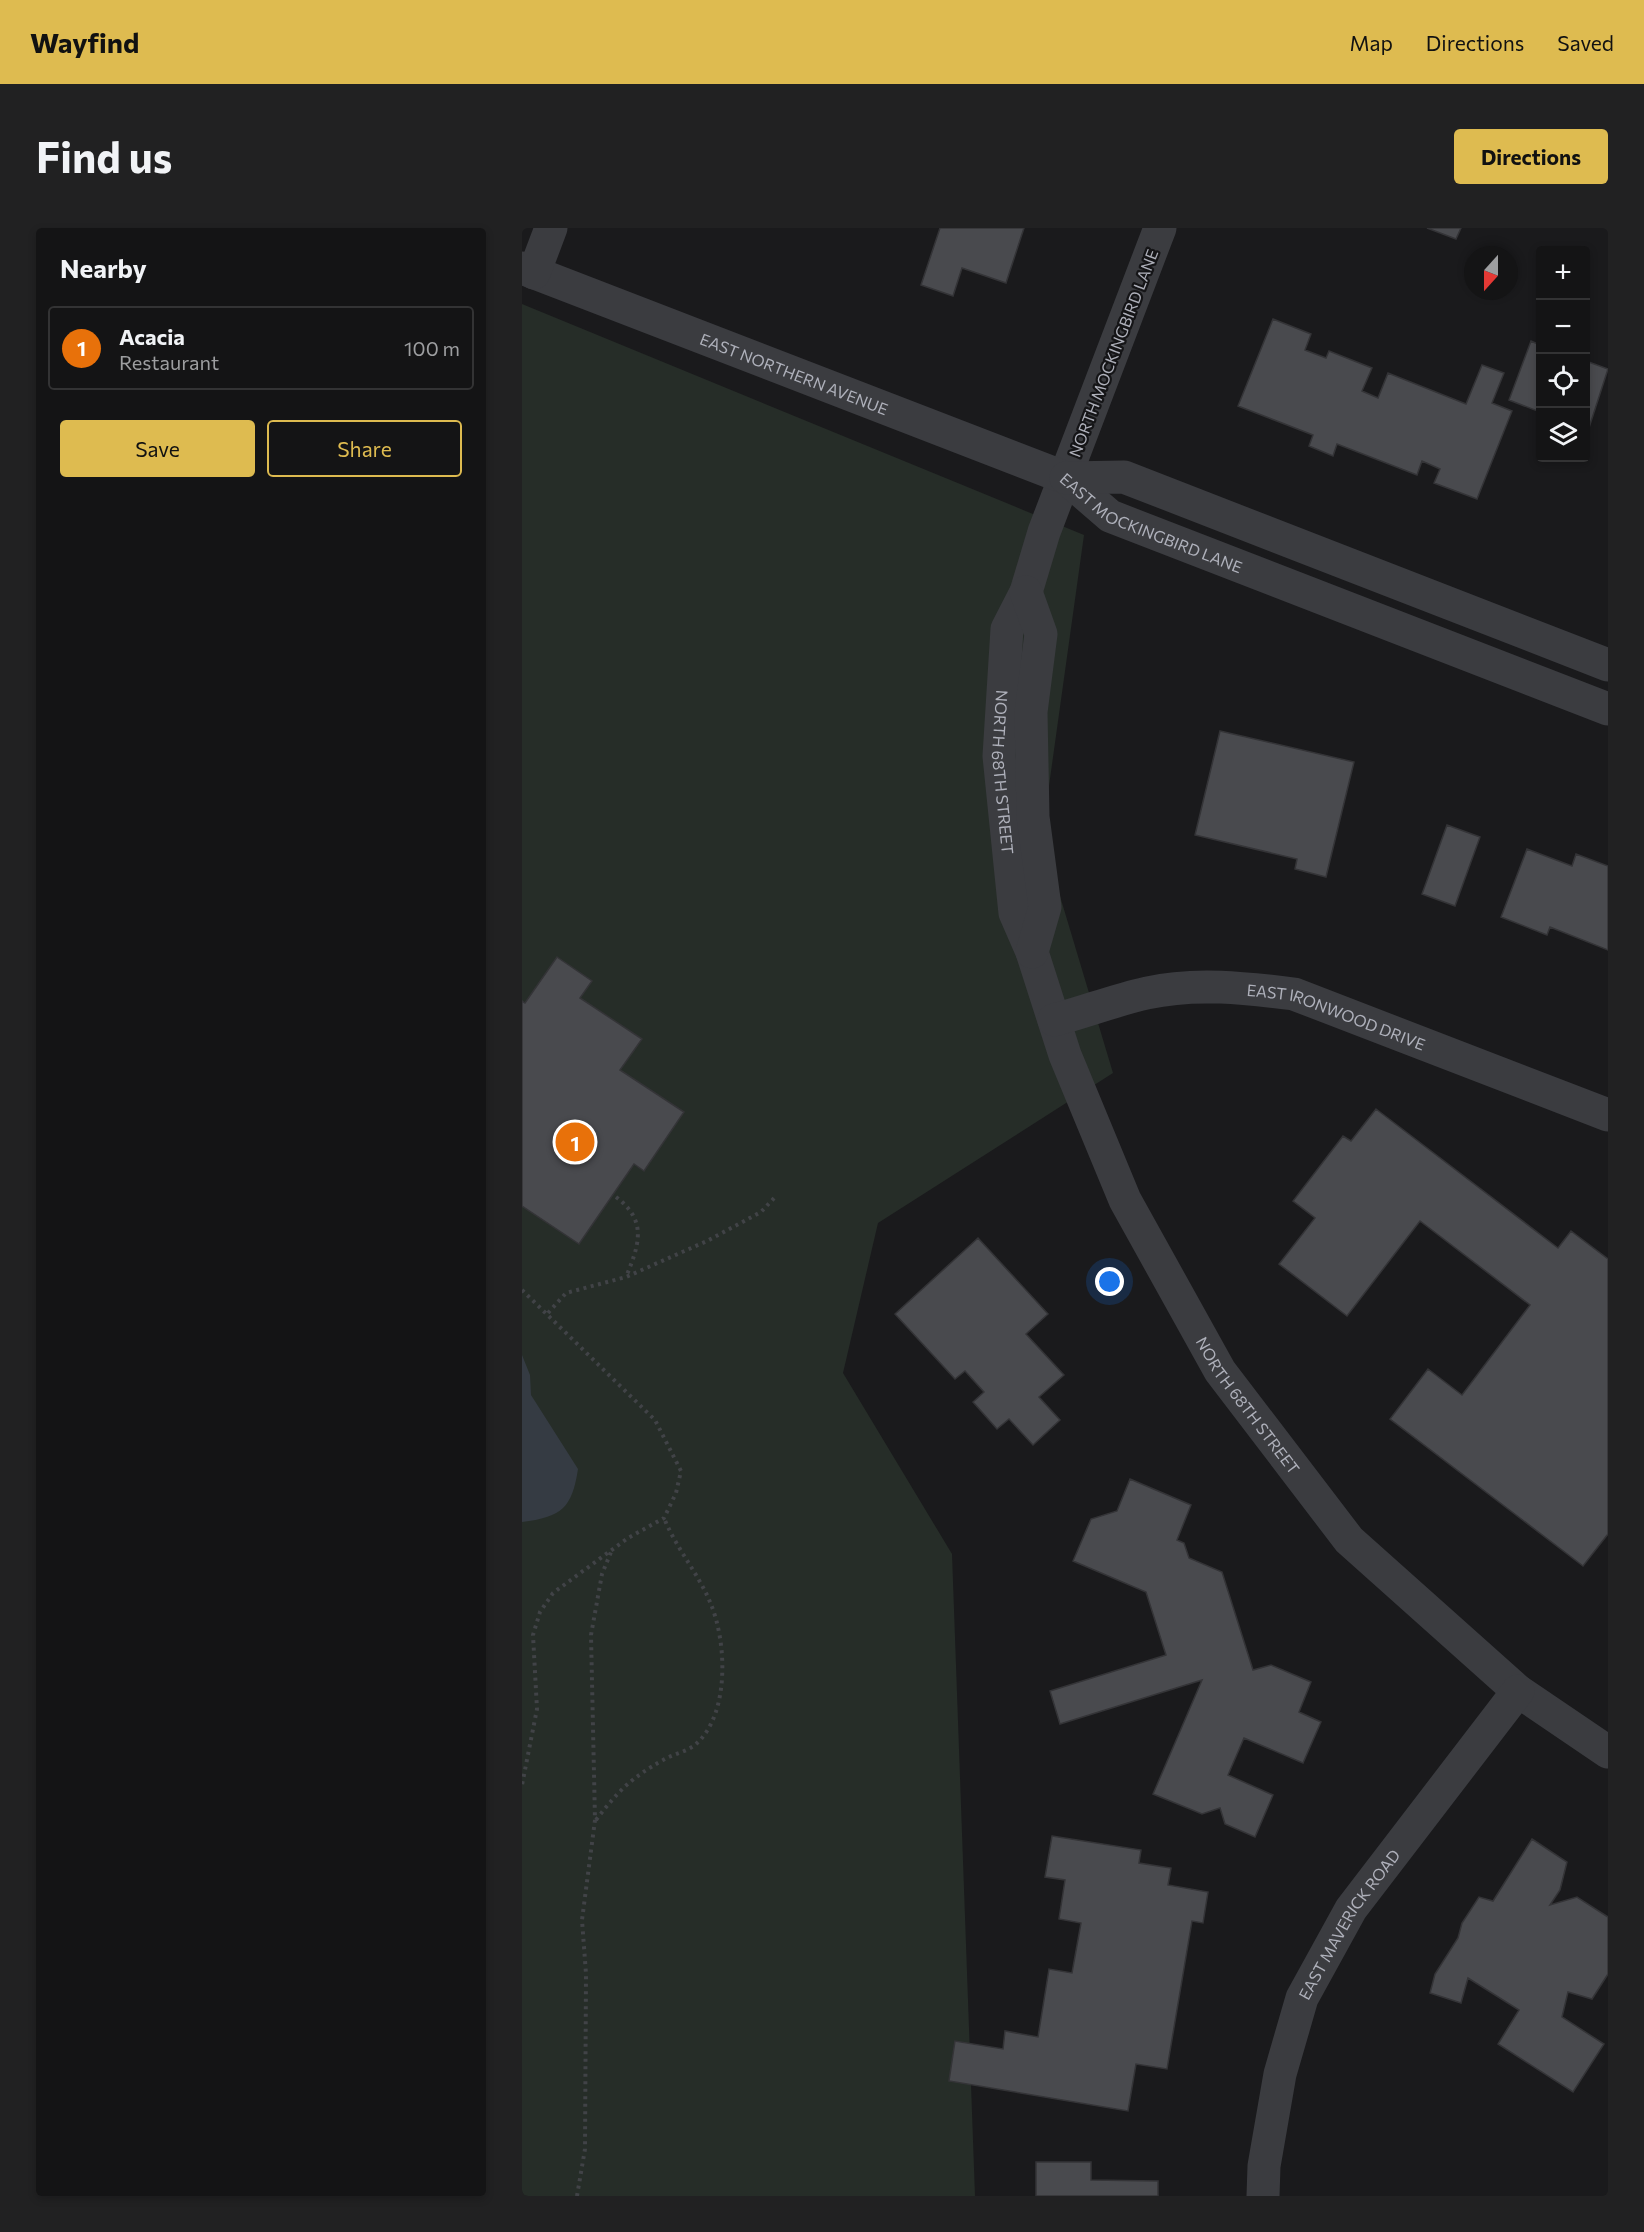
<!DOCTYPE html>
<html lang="en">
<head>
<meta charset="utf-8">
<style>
	body { margin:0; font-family:Commissioner,sans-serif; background:#212122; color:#f1f3f6 }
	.controls { position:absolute; right:18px; top:18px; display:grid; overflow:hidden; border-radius:6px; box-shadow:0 3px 9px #0003 }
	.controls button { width:54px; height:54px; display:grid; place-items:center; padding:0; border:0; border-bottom:2px solid #333334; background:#141415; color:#f1f3f6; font:30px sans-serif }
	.compass { position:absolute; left:942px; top:18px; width:54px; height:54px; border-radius:50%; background:#141415; box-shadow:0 3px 9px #0003; rotate:201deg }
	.you { position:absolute; left:588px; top:1054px; width:21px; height:21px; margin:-15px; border:4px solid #fff; border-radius:50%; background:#1a73e8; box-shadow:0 0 0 9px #1a73e833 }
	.badge { display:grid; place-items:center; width:39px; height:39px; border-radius:50%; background:#debb50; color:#fff; font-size:20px; font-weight:700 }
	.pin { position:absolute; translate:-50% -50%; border:3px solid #fff; box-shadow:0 2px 6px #0006 }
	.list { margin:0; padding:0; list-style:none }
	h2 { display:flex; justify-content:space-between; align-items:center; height:78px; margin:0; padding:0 24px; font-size:26px }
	h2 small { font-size:20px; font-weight:400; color:#9d9ea0 }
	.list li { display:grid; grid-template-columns:39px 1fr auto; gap:18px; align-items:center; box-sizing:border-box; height:84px; margin:0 12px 12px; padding:0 12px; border:2px solid #333334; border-radius:6px }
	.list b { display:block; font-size:22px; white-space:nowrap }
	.list p { margin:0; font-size:20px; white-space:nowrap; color:#9d9ea0 }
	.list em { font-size:20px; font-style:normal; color:#9d9ea0 }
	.actions { display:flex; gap:12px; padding:18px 24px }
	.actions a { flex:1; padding:14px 0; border:2px solid #debb50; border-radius:6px; text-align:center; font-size:21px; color:#debb50 }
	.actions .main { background:#debb50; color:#111 }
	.icon { flex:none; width:33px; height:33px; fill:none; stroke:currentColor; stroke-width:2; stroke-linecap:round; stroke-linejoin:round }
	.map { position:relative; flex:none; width:1086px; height:1968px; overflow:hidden; border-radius:6px }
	header { display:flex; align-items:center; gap:36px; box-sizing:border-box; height:84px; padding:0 30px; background:#debb50; color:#111 }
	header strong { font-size:28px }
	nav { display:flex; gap:33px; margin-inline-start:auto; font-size:21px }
	.intro { display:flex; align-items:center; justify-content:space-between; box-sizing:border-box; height:144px; padding:0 36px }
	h1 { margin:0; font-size:42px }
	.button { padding:15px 27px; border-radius:6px; background:#debb50; color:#111; font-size:21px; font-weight:700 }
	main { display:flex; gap:36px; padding:0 36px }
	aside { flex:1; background:#141415; border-radius:6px; box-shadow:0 3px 9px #0003 }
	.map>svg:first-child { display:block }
</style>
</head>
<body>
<header>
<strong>Wayfind</strong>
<nav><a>Map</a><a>Directions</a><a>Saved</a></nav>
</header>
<div class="intro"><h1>Find us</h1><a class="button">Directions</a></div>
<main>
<aside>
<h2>Nearby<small></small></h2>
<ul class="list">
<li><span class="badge" style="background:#e8710a">1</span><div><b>Acacia</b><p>Restaurant</p></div><em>100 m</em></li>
</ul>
<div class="actions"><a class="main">Save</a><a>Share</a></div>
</aside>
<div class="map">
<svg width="1086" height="1968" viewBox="0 0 1086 1968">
	<rect width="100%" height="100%" fill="#1a1a1c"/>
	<path fill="#262d28" d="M0,76l562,231 -42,301 71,237 -235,150 -35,150 109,181 23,642h-453z"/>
	<path fill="#353b43" d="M0,1127l8,20 1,20 47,74c-6,39 -16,48 -56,53z"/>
	<path fill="#494a4e" stroke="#343437" stroke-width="1.5" d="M418,0h84l-18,55 -44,-15 -9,28 -32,-11z
		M905,0h34l-5,11z
		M751,91l38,15 -6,16 21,8 3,-7 43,17 -10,23 16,7 10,-25 78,31 16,-39 22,8 -12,30 20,8 -35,88 -43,-16 6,-14 -18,-8 -5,14 -80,-31 -4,12 -24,-10 4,-11 -75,-29z
		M1009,113l9,4v67l-31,-12z
		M1064,133l22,8 -22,68z
		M698,503l134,31 -28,115 -31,-8 2,-10 -102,-24z
		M925,597l33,12 -25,69 -33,-12z
		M1005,621l45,17 4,-12 32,12v84l-58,-23 -3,8 -46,-18z
		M35,729l35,24 -12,17 62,41 -22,31 64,42 -40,59 -10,-7 -55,80 -57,-38v-205l3,2z
		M854,881l182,139 13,-17 37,28v275l-25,32 -193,-147 38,-50 34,26 68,-90 -110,-84 -73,95 -68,-52 36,-46 -22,-17 50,-65 8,5z
		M456,1010l70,76 -22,20 38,41 -25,22 21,23 -27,25 -24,-26 -12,10 -24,-27 11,-10 -19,-21 -10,8 -60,-65z
		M608,1251l61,26 -14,35 7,3 5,15 33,14 31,98 18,-5 40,17 -12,30 22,10 -18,41 -59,-25 -16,37 45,20 -18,42 -30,-13 -5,-16 -18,6 -49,-20 49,-114 -142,44 -10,-33 116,-36 -20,-63 -73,-31 18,-42 26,-8z
		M530,1608l89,14 -2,13 32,5 -3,17 40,7 -5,31 -11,-2 -25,148 -31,-5 -8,47 -179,-30 6,-40 48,8 2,-18 33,6 11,-68 23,4 9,-50 -22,-4 6,-39 -20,-3z
		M1010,1611l35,23 -7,28 -10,15 27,-8 31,20v57l-16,25 -24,-7 -6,25 42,27 -31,48 -75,-48 21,-34 -51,-32 -7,25 -31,-10 5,-19 23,-36 4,-15 17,-26 14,4z
		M514,1934h55v18l67,1v15h-122z"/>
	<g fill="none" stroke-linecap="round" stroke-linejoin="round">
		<path stroke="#414347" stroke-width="4" stroke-dasharray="3 4.5" stroke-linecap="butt" d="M94,969c32,24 23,48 10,80
			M0,1062l133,130 26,51 -5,22 -12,25 -36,20 -75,55 -13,19 -7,23 4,74 -15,76
			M26,1085l18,-20 60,-16 81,-36 54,-29 15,-16
			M74,1592c22,-29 35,-42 67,-60 10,-6 24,-8 33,-16 34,-30 31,-103 14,-142 -12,-29 -34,-54 -46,-84
			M55,1968l8,-47 1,-175 -4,-54 13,-100 -4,-185 11,-61 9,-22"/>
		<g stroke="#3b3c40" stroke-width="33">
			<path id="s1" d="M638,0l-116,304 -18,60 -19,37 -8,127 16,157 17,39 33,103 60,145 95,171 129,169 169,151 90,61"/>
			<path id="s2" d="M0,40l544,210 44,38 498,193"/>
			<path d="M12,45l17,-45"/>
			<path d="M544,250l58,-1 484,188"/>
			<path d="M504,364l15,42 -10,78 2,105 12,90 -13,45"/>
			<path id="s3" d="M532,792c31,-8 61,-20 93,-27 48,-11 99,-5 147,1l314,121"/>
			<path id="s4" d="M741,1968l1,-30 16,-92 22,-76 49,-89 167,-218"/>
		</g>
	</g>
	<g text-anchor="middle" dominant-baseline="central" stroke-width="4.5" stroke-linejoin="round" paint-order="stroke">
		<g font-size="16" fill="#aeb0ba" stroke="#151517">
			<text transform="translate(591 125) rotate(-69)">NORTH MOCKINGBIRD LANE</text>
			<text stroke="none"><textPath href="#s2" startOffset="292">EAST NORTHERN AVENUE</textPath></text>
			<text stroke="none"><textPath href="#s2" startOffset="681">EAST MOCKINGBIRD LANE</textPath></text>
			<text stroke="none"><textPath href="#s1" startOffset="573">NORTH 68TH STREET</textPath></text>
			<text stroke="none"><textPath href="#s3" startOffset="291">EAST IRONWOOD DRIVE</textPath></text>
			<text stroke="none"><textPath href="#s1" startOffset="1262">NORTH 68TH STREET</textPath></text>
			<text stroke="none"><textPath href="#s4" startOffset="290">EAST MAVERICK ROAD</textPath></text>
		</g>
	</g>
</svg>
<div class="controls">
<button>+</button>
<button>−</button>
<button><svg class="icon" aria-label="locate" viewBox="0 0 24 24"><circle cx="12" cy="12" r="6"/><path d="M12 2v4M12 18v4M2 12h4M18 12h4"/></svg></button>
<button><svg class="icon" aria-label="layers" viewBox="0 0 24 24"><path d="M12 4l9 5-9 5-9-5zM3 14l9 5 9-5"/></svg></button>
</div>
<svg class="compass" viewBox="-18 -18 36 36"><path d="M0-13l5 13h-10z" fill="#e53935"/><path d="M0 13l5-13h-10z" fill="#9d9ea0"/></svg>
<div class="you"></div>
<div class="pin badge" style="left:53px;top:914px;background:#e8710a">1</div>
</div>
</main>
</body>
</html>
